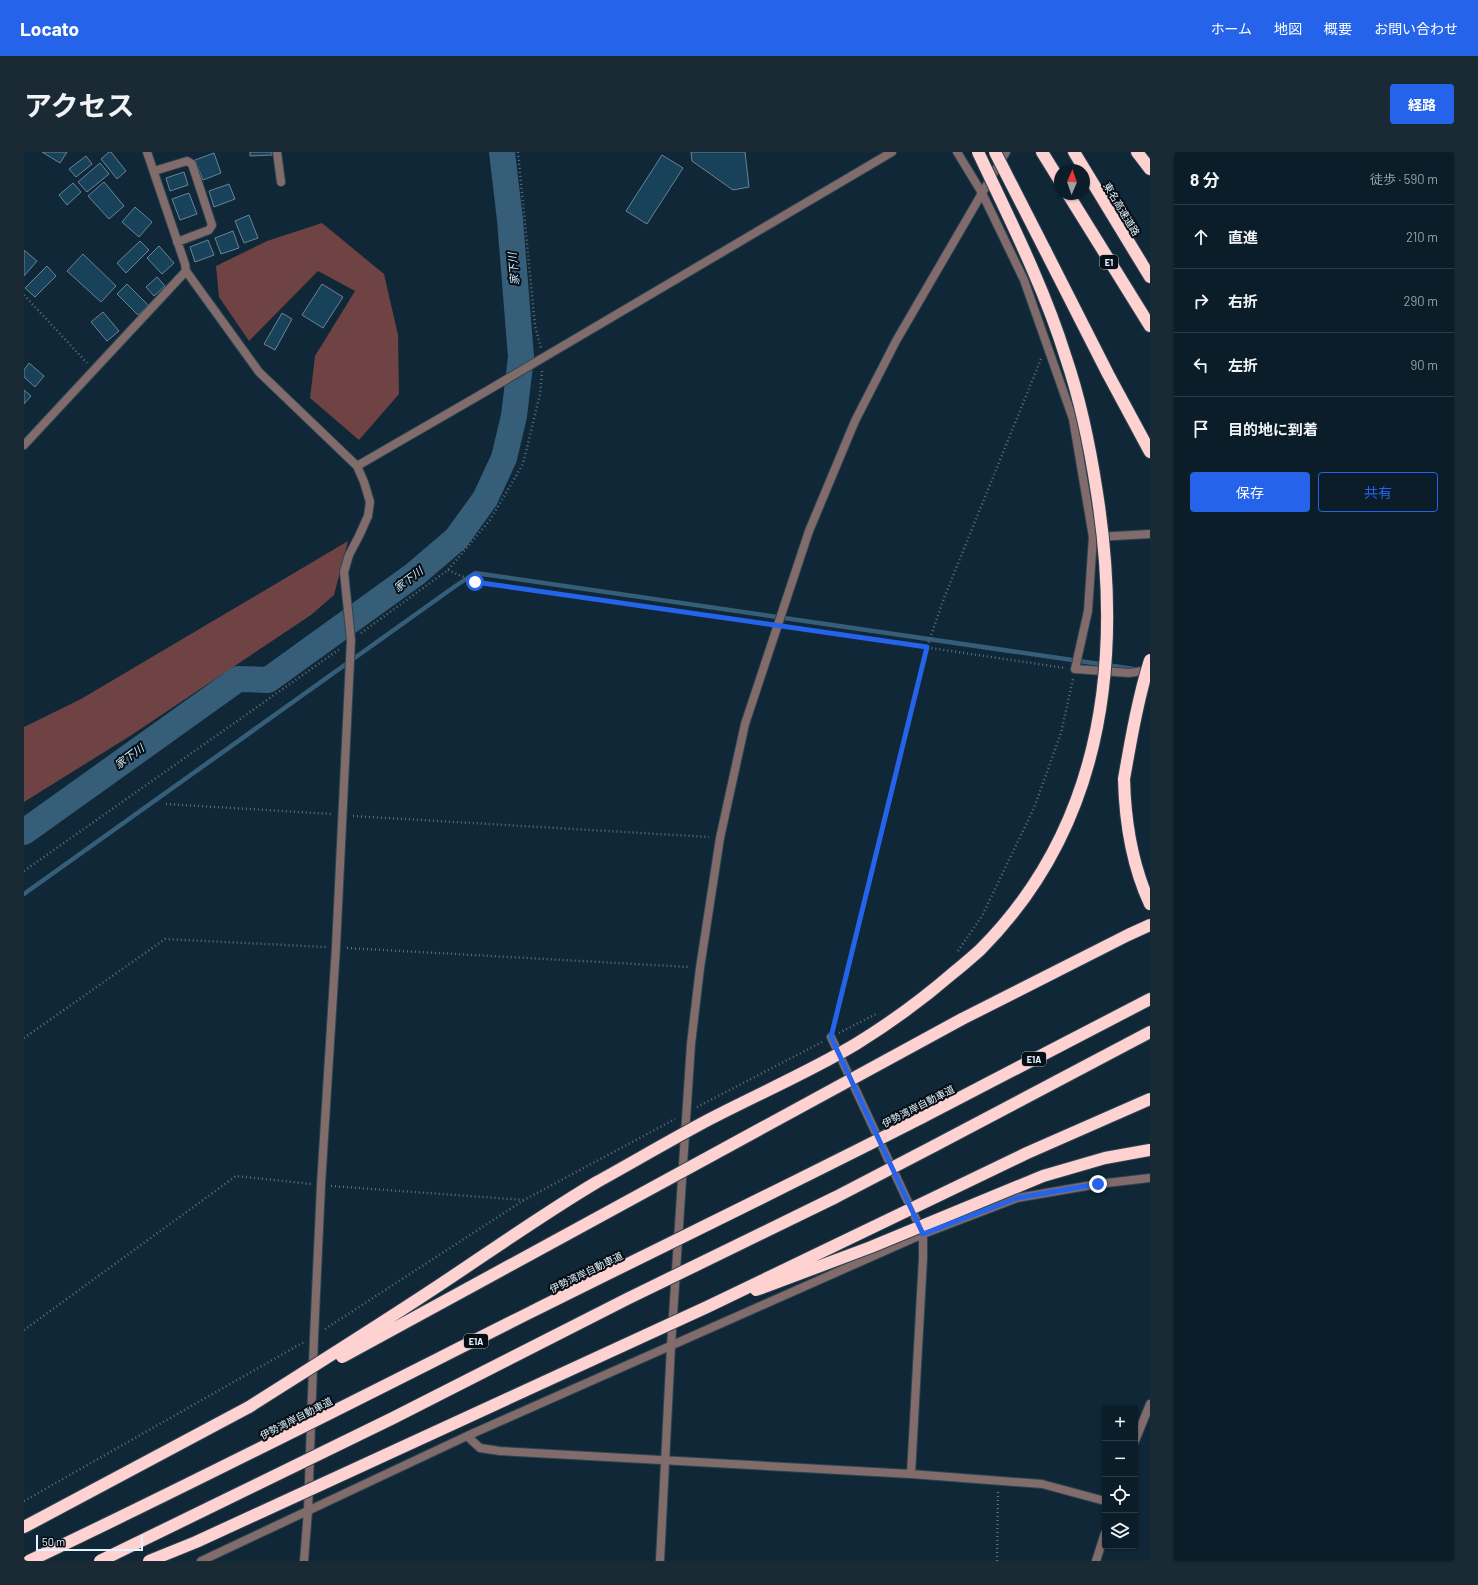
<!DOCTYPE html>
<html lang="ja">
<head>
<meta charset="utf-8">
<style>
	body { margin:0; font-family:Barlow,"Noto Sans JP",sans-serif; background:#192a34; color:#f1f3f6 }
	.controls { position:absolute; right:12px; bottom:12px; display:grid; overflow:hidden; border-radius:4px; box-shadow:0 1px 3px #0004 }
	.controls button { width:36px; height:36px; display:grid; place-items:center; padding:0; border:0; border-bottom:1px solid #2b3b45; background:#0b1d28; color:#f1f3f6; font:20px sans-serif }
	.compass { position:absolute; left:1030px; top:12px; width:36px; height:36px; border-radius:50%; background:#0b1d28; box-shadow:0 1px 3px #0004; rotate:2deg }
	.scale { position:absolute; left:12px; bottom:10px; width:107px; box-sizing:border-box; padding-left:4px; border:2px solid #e5f3fe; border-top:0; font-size:11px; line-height:14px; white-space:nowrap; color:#e5f3fe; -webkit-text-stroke:3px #060f15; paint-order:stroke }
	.stop { position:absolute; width:12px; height:12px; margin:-9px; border:3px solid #2563eb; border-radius:50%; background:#fff }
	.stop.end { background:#2563eb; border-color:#fff; box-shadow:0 1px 4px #0008 }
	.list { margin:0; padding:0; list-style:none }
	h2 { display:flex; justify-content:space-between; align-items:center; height:52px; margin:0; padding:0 16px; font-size:17px }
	h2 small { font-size:13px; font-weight:400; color:#9aa2a8 }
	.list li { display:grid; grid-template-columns:26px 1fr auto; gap:12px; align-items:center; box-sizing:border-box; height:64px; padding:0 16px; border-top:1px solid #2b3b45 }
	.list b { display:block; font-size:15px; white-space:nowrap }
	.list em { font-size:13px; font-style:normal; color:#9aa2a8 }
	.actions { display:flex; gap:8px; padding:12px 16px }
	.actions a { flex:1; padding:9px 0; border:1px solid #2563eb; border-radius:4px; text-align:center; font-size:14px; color:#2563eb }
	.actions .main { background:#2563eb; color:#fff }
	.icon { flex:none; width:22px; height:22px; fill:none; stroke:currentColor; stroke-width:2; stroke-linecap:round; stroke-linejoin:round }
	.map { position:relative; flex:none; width:1126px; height:1409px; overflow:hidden; border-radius:4px }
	header { display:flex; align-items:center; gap:24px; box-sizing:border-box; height:56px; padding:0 20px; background:#2563eb; color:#fff }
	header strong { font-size:19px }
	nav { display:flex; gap:22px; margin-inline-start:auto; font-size:14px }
	.intro { display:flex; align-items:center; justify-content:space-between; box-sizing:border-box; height:96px; padding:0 24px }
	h1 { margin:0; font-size:28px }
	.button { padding:10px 18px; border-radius:4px; background:#2563eb; color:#fff; font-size:14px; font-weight:700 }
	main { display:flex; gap:24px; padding:0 24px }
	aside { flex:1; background:#0b1d28; border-radius:4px; box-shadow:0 1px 3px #0004 }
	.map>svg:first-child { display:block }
</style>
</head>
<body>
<header>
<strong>Locato</strong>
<nav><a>ホーム</a><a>地図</a><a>概要</a><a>お問い合わせ</a></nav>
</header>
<div class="intro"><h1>アクセス</h1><a class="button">経路</a></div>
<main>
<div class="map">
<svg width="1126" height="1409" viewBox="0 0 1126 1409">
	<rect width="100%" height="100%" fill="#0f2736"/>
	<path fill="#6f4243" d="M298,71l62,51 14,61 1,59 -40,46 -49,-42 5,-42 40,-65 -37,-20 -69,70 -30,-44 -3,-31 51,-25z
		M324,389l-14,54 -23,20 -181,121 -106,66v-75l57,-28z"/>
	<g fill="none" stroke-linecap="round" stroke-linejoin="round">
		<path stroke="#365e79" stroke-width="4.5" d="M0,742l430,-307 21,-14 659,96"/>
		<path stroke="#365e79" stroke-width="26" d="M0,680l214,-153 30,1 147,-106 41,-35 29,-40 19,-41 10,-42 7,-59 -11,-137 -8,-68"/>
	</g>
	<path fill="#18415a" stroke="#6a8497" d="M18,0h25l-7,11z
		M85,0h2l15,19 -9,8 -16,-20z
		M226,0h22v3l-22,1z
		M667,0h54l4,35 -16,3 -41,-29z
		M190,1l7,20 -18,7 -8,-20z
		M638,3l21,13 -36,56 -21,-13z
		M62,4l6,8 -16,13 -7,-8z
		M76,11l9,11 -22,18 -9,-10z
		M160,20l4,13 -18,6 -4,-13z
		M80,30l20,24 -15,13 -21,-23z
		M49,31l8,9 -14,13 -8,-10z
		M205,32l6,15 -21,8 -5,-16z
		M165,41l8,21 -17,6 -8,-21z
		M111,55l17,15 -13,15 -17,-15z
		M225,63l9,23 -14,5 -9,-22z
		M209,79l6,17 -18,6 -6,-16z
		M184,88l6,15 -19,7 -5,-15z
		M116,89l9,9 -23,23 -9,-10z
		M135,94l15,17 -12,11 -15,-16z
		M0,98l13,11 -13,15z
		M59,102l33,32 -15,16 -34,-31z
		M23,114l9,10 -21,21 -10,-9z
		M133,125l8,9 -11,10 -8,-9z
		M103,132l21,21 -10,10 -21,-21z
		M298,132l21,13 -20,31 -21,-13z
		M79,160l16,19 -12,10 -16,-19z
		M258,161l10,6 -17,31 -11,-6z
		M5,211l15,13 -9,11 -11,-10v-7z
		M0,238l7,6 -7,8z"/>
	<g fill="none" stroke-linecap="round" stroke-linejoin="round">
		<g stroke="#2d4452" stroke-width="10">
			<path id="minor" d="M123,0l38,112 1,7 73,101 98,94 7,16 6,20 -2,14 -9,20 -10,19 -5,17 7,68 -15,307 -15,238 -7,152 -6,174 -4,50
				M253,0l4,30
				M933,0l25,41 42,87 49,139 20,118 -5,74 -13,58 54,4 21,-3
				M130,19l33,-10 5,3 20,61 -3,5 -32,12
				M0,293l162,-174
				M333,314l128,-74 407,-240
				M1073,385l53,-3
				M807,885l92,197v24l-12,216
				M443,1284l13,12 20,3 411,23 131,10 63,17
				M1111,1289l15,-37
				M177,1409l266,-125 456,-202 94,-36 81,-14 52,-6
				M1072,1409l9,-28"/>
		</g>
		<g stroke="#2d4452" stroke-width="10">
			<path id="tertiary" d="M636,1409l11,-215 20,-302 9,-76 20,-130 25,-114 64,-193 46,-110 41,-80 110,-189"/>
		</g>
		<g stroke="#2d4452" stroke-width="14">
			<path id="motorway" d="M1018,0l18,29
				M1050,0l76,125
				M1113,0l13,17
				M1044,42l82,132
				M1021,98l63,124 42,78
				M1100,627c1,42 8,86 26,125
				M938,867l166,-84 22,-10
				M897,966l229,-119
				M910,994l216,-114
				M0,1375l225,-120"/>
		</g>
		<path stroke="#5c707e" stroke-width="2.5" stroke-dasharray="1 3" stroke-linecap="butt" d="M494,0l17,174 6,22
			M0,143l63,68
			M424,418l27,12 293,42
			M765,475l276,41
			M337,481l87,-63 42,-50 33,-56 17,-70 2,-23
			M142,652l166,10
			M329,664l356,21
			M0,719l317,-223
			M323,796l342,19
			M934,799l24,-35 52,-108 27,-75 12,-54
			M810,875l93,-380 17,-49 97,-239
			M815,881l37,-19
			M0,886l141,-99 161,8
			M673,955l125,-65
			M307,1034l193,14
			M301,1177l199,-129 151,-81
			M0,1178l212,-154 75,8
			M0,1349l280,-159
			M973,1409l1,-69"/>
		<use href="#minor" stroke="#816b6b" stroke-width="8"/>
		<use href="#tertiary" stroke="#816b6b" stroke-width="8"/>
		<use href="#motorway" stroke="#ffd2d2" stroke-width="12"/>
		<g stroke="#2d4452" stroke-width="14" stroke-linecap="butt">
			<path id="motorway-bridge" d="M971,0l50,98
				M1100,627c7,-40 14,-81 26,-119
				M732,1138l115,-43 172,-71 62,-18 45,-8
				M318,1205l620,-338
				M225,1255c63,-40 127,-80 189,-121 53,-35 105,-72 159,-104 38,-21 75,-43 113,-63 48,-25 99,-47 146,-75 34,-21 67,-45 97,-71 9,-7 18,-15 27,-23 124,-124 143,-291 117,-457 -7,-46 -16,-91 -31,-135 -22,-71 -56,-138 -88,-206
				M5,1409c169,-80 335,-165 502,-249 130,-65 261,-128 390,-194
				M76,1409l293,-143 234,-119 209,-102 98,-51
				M125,1409l47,-19 511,-235 320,-154 123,-54"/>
		</g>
		<use href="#motorway-bridge" stroke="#ffd2d2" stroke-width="12"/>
	</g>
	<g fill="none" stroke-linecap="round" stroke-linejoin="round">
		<path stroke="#2563eb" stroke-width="5" d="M451,430l452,65 -96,390 92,197 94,-36 81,-14"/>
	</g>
	<g text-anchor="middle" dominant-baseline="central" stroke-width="4" stroke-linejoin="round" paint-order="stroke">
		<g fill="#060f15" stroke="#a2afb8" stroke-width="1">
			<rect x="1076" y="103" width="18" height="14" rx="3"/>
			<rect x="998" y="900" width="24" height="14" rx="3"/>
			<rect x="440" y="1182" width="24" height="14" rx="3"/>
		</g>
		<g font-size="9" font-weight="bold" fill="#e5f3fe">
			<text x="1085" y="110">E1</text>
			<text x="1010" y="907">E1A</text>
			<text x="452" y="1189">E1A</text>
		</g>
		<g font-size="10" fill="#e5f3fe" stroke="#060f15">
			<text transform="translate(1098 57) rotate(59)">東名高速道路</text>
			<text transform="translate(894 954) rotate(-27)">伊勢湾岸自動車道</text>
			<text transform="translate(562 1120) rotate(-26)">伊勢湾岸自動車道</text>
			<text transform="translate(272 1266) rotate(-27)">伊勢湾岸自動車道</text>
		</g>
		<g font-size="11" font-style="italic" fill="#cee8fa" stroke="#060f15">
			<text transform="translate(489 117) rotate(-95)">家下川</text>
			<text transform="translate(384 427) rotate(-37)">家下川</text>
			<text transform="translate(105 604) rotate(-36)">家下川</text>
		</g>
	</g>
</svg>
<div class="controls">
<button>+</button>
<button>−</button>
<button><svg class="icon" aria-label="locate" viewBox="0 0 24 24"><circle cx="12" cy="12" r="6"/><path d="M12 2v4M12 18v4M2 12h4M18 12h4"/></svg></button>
<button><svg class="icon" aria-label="layers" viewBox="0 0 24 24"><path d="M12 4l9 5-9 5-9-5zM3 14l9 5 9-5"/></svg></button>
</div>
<svg class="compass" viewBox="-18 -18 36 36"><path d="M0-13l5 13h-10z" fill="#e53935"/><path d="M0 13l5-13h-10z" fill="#9aa2a8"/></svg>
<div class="scale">50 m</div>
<div class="stop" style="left:451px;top:430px"></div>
<div class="stop end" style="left:1074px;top:1032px"></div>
</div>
<aside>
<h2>8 分<small>徒歩 · 590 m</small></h2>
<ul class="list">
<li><svg class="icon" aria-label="ahead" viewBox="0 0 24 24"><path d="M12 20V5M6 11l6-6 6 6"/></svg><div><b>直進</b></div><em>210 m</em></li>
<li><svg class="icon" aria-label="right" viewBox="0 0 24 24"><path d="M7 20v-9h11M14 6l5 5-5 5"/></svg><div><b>右折</b></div><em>290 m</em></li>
<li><svg class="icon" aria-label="left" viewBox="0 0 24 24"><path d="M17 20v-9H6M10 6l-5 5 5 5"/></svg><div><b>左折</b></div><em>90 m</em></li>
<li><svg class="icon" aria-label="arrive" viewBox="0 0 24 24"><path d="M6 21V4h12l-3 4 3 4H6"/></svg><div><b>目的地に到着</b></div></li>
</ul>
<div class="actions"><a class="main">保存</a><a>共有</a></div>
</aside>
</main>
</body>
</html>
